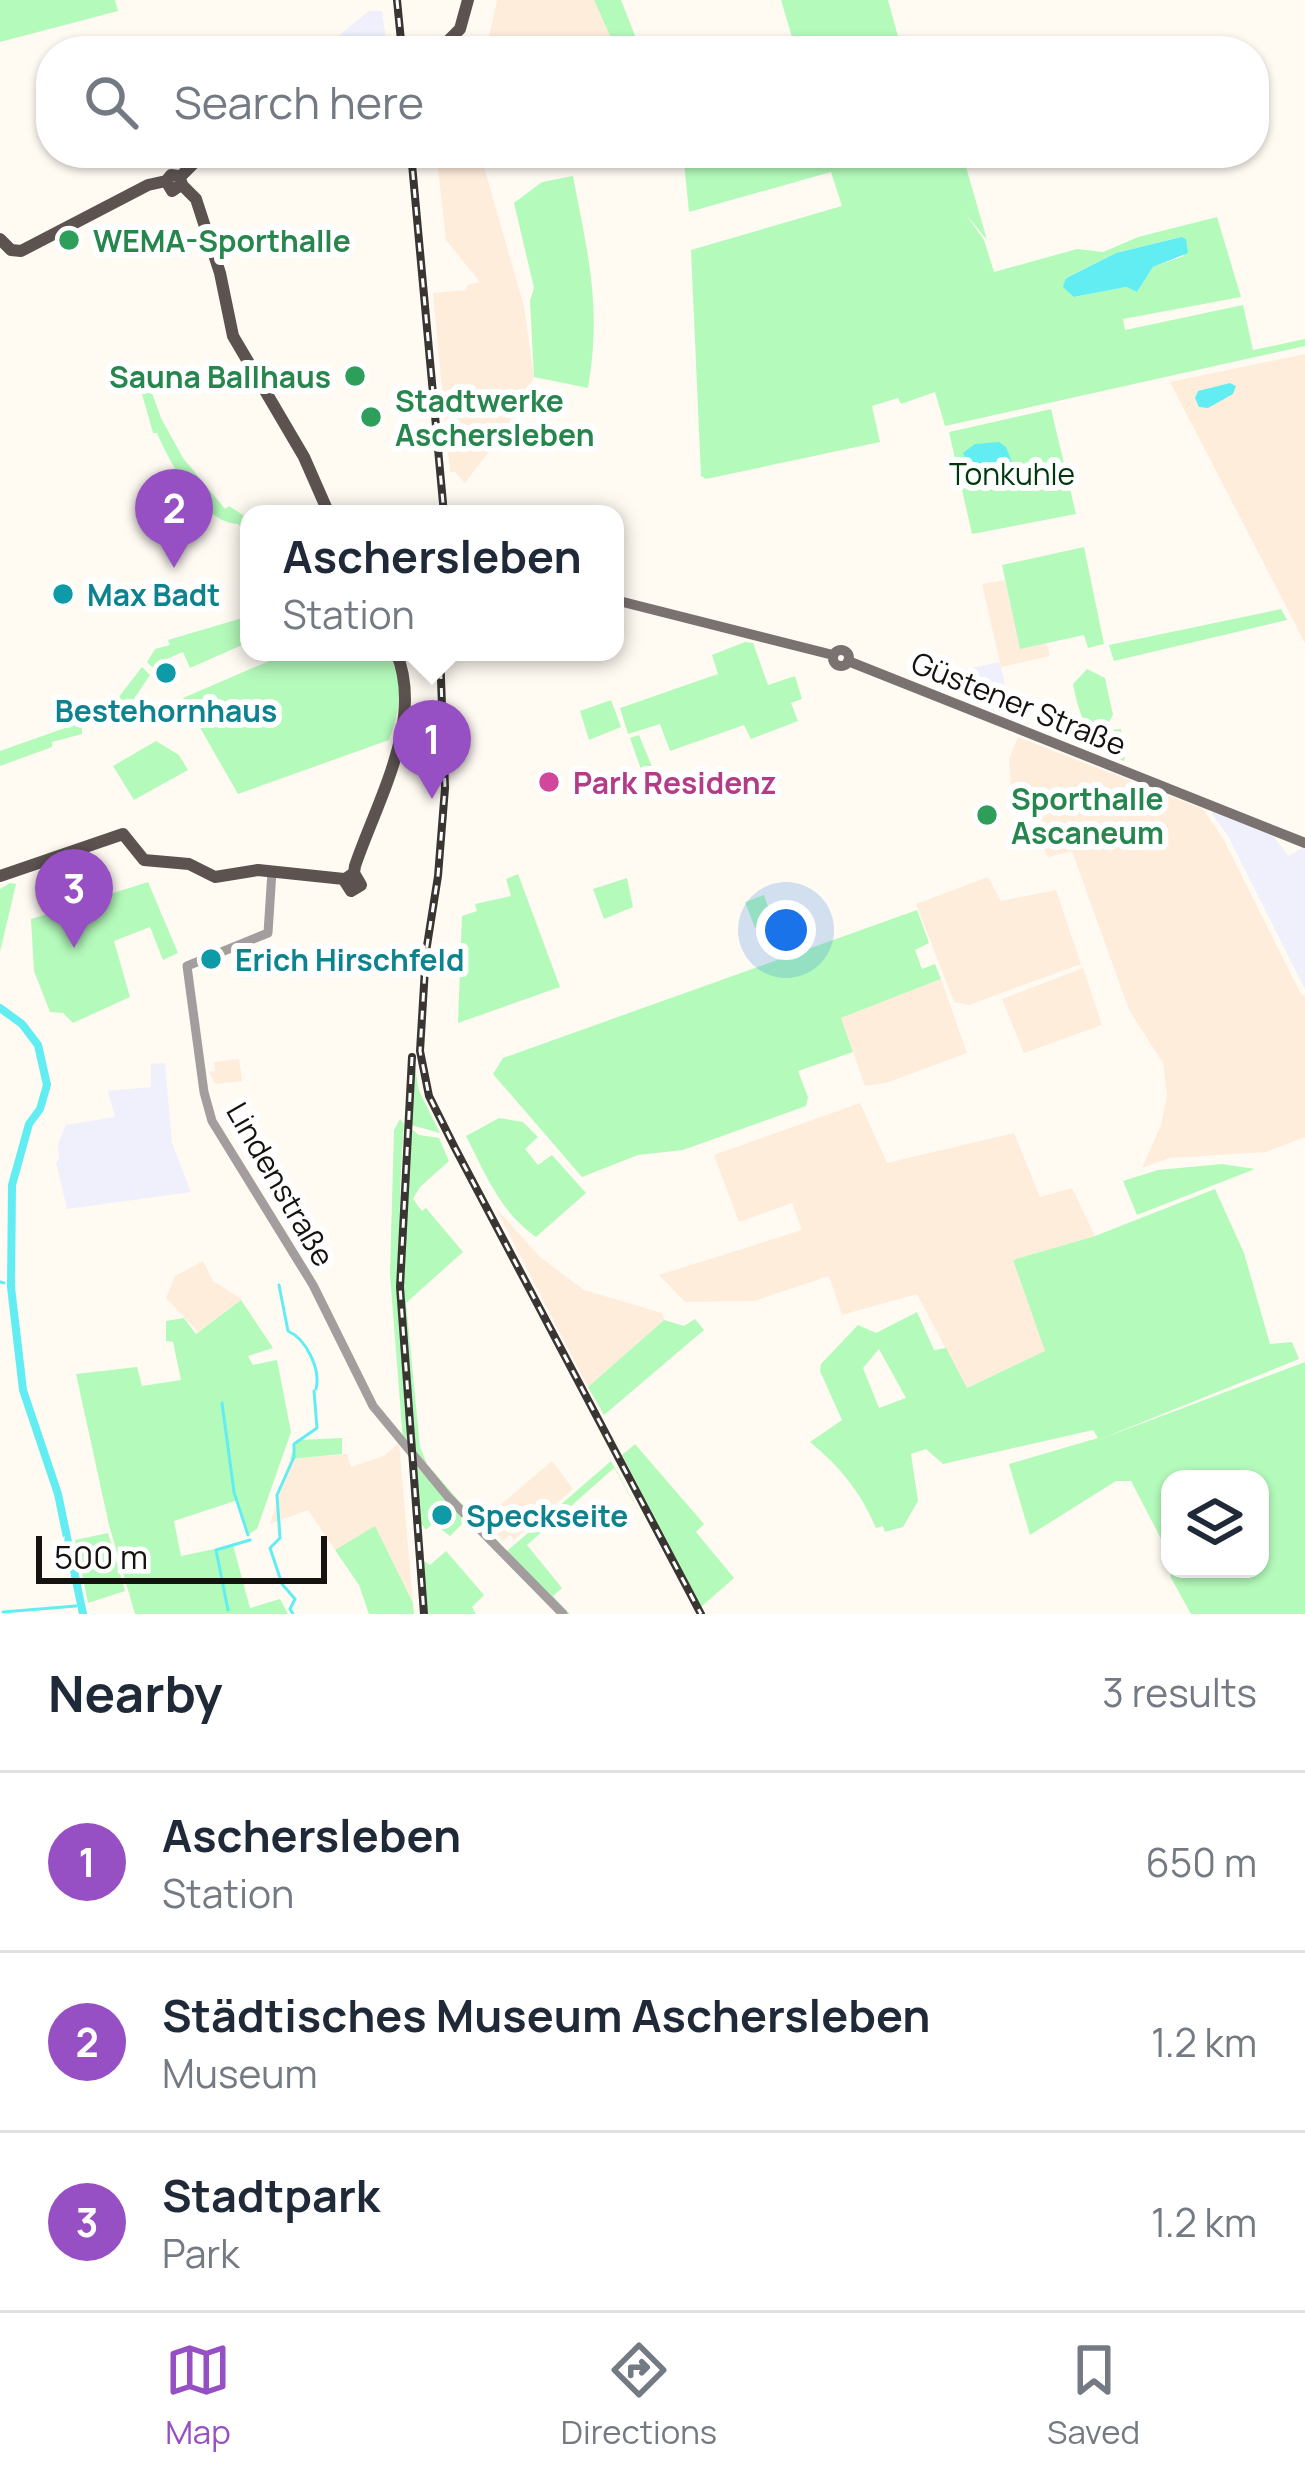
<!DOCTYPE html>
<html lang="en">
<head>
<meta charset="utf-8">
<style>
	body { margin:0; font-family:Manrope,sans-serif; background:#f6f6f7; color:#1f2937 }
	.controls { position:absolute; right:36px; bottom:36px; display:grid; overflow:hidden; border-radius:24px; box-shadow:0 3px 9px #0004 }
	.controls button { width:108px; height:108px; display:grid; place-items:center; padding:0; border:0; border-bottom:3px solid #e0e1e3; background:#fff; color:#1f2937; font:60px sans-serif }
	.scale { position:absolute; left:36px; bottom:30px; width:291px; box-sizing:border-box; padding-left:12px; border:6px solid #15120f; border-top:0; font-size:33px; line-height:42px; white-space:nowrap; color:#15120f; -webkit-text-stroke:9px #fff; paint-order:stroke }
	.you { position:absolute; left:786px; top:930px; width:42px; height:42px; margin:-30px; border:9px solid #fff; border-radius:50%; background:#1a73e8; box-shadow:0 0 0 18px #1a73e833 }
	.badge { display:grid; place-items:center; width:78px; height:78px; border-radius:50%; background:#9650c4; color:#fff; font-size:39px; font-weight:700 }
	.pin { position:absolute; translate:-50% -99px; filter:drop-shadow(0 3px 6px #0008) }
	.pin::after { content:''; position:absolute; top:63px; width:42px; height:36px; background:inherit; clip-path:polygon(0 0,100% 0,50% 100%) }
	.popup { position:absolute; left:240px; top:505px; width:384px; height:156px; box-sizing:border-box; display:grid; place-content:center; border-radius:24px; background:#fff; filter:drop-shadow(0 3px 9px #0005); font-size:39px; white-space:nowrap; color:#747a83 }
	.popup b { font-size:45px; color:#1f2937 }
	.popup::after { content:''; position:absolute; left:50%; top:100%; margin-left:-24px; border:24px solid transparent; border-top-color:#fff }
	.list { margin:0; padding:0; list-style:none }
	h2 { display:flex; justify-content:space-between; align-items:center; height:156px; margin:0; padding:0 48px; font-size:51px }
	h2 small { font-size:39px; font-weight:400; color:#747a83 }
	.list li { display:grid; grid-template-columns:78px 1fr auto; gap:36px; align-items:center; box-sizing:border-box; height:180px; padding:0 48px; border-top:3px solid #e0e1e3 }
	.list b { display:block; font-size:45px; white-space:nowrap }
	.list p { margin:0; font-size:39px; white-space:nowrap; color:#747a83 }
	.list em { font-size:39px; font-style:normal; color:#747a83 }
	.icon { flex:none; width:66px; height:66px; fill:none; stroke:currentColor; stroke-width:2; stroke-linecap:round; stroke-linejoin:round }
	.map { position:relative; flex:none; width:1305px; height:1614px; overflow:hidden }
	.search { position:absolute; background:#fff; box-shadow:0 3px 9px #0004; left:36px; right:36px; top:36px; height:132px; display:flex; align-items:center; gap:30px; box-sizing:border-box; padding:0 42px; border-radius:48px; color:#747a83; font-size:45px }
	.sheet { height:696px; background:#fff }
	nav { display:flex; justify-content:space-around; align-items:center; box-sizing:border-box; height:168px; border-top:3px solid #e0e1e3; background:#fff; font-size:33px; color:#747a83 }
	nav a { display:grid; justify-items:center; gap:6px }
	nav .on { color:#9650c4 }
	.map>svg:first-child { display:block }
</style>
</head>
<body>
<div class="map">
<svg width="1305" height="1614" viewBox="0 0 1305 1614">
	<rect width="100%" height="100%" fill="#fffaf2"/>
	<path fill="#f0effc" d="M369,11h13l5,37 -52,3 -4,-3 5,-10z
		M999,662l2,5 12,53 -58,-26 -10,-20z
		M1214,809l56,22 18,25 17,-9v142l-77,-153 -16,-22z
		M165,1063l7,80 19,49 -124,17 -11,-47 3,-3 -1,-15 8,-19 49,-8 -7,-26 43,-4v-23z"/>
	<path fill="#ffeddc" d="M497,0h97l23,50 -45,1 -5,-16 -54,16h-27z
		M448,153h32l44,153 10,71 -24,49 -9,2 -5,14 -31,41 -10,-11h-5l-17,-179 34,-3v-5l13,-3 -34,-42 -9,-81z
		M1305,354v289l-135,-261z
		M1005,580l15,68 27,-5 3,13 -49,11 -19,-83z
		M1018,737l185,72 21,31 78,156 3,-1v142l-39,15 -96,6 -28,10 19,-43 6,-29 -4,-33 -34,-53 -57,-159 -24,6 -37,-68 -2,-30z
		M988,877l13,24 55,-11 25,74 -112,41 -15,-3 -38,-98z
		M1083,968l19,57 -78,28 -22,-54z
		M941,979l26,74 -81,30 -21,3 -24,-68z
		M239,1059l3,22 -27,3 -6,-12 6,-1 -1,-9z
		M860,1103l27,60 127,-30 26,64 32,-9 23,48 -82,24 33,91 -80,37 -49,-94 -75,21 -13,-39 -75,25 -69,1 -26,-27 143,-45 -10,-27 -53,19 -25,-67z
		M495,1207l45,50 44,33 78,23 2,7 -76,67z
		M203,1261l10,20 29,18 -44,33 -32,-34 9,-22z
		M399,1443l14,160 -38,-76 -40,23 -27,-40 -38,14 20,-65 57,-5 4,13 33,-11z
		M552,1461l21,28 -59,51 -4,-5 -7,6 -19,-22z"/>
	<path fill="#b4fabb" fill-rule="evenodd" d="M0,0h115l3,11 -118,31z
		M594,0h27l20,51h-27l2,-2z
		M781,0h107l14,51h-106z
		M683,153h279l25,87 -22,-27 19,27 10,32 83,-23 26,3 35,-15 79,-20 24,80 -118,22 2,11 118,-25 10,45 52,-11v7l-360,80 -10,-34 -34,12 -3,-6 -26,8 8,36 -174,37 -5,-3 -10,-226 151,-44 -11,-34 -142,40zM1180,237l4,19 -31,11 -16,25 -11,-5 -51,10 -10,-19 51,-25z
		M573,176c15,80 29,130 15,212l-54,-11 -4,-76 4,-13 -20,-85 28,-21z
		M131,377l19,10 11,31 22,40 42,51 4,-3 20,13v19l-11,-14c-36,-1 -68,-61 -81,-91h-4l-11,-39 -17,-2z
		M1051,409l25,105 -104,20 -23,-102z
		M1084,547l20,97 -16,4 -4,-13 -64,14 -18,-84z
		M1281,609l6,11 -173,41 -5,-16z
		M249,616v26l-59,26 -7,-16 -21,9 -7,9 -8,-8 8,-13 15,-4 -2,-5z
		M745,642l8,1 15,42 27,-9 7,23 -11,4 7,18 -47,18 -7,-14 -74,26 -10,-27 -32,10 -8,-26 98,-34 -6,-19z
		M290,652h101c13,29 9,60 -2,88l-151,54 -55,-96z
		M142,667l8,8 -24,36 -29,15 -4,-8 5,-4 -2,-3 18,-8z
		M1087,669l18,9 8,37c-25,42 -36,-11 -40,-31z
		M611,700l10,27 -32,13 -9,-29z
		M82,722v12l-30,8v5l-52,19v-15z
		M1121,729l5,24 -2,8 -40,-16 6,-13z
		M639,735l23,56 -12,4 -20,-57z
		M156,741l23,14 9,15 -54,30 -21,-34z
		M518,874l42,113 -102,36 4,-107 15,-5 -2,-7 36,-8 -5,-17z
		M627,878l6,29 -29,12 -11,-30z
		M148,882l30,71 -15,7 -13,-33 -36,14 16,56 -57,26 -10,-10 -13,-1 -16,-41 -3,-52z
		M10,883l6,1 -16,68v-63z
		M764,895l9,27 -18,6 -10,-26z
		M917,910l12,33 -14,7 7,19 13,-5 6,15 -100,39 12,34 -55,19 10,26 -2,9 -123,44 -45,5 -56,22 -89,-103 10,-16z
		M414,1062l5,29 21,42 -29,-8z
		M499,1118l24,4 15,15 -13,12 13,16 14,-10 34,38 -50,44c-36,-25 -51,-64 -70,-101z
		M400,1119l4,5c-9,110 -3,216 6,326l-7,-9 -13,-167 4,-144z
		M410,1128l9,7 20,3 10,23 -29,26 -7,12 9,12 4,-3 37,44 -57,51 14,144 7,17 51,59 -63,-67 -13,-194 1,-63z
		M1222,1164l33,5 -118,46 -14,-34 35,-11z
		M1215,1189l29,64 26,91 22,-2 7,17 -201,81 207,-78v252h-114l-21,-38 6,-7h84v-90h-90v77l-39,-75h-15l-86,54 -21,-71 89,-26 -5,-8 -150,34 -17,-15 -15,5 7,47 -15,26 -18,5 -2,-6 -7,2c-16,-37 -35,-60 -66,-86l32,-22 -22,-49 1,-7 37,-39 18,8 41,-21 17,38 12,-2 21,40 78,-37 -32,-91 82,-24zM879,1349l27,49 -27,10 -16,-40z
		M241,1300l32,48 -25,8 5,9 24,-5 14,72 -34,97 -8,5 -11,-34 -64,21 7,35 52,-11 17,63 30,-9 8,15h-153l-26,-89 -33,-151 61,-7 5,19 39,-6 -8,-38 -7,-1v-20l18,-3 12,16z
		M695,1319l9,11 -100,85 -16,-28 76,-67 20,6z
		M342,1438v16l-52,5 7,-19z
		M635,1444l69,80 -8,8 38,46 -33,29 -79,-152z
		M611,1461l32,58 -29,-51 -87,77 35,43 -9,8 17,18h-4l-60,-62z
		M416,1466l50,54 -16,16 -17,-13 -7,7 -6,-8z
		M375,1526l38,77 1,11h-45l-10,-29 -24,-35z
		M108,1533l17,58 -37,12 -13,-63z
		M446,1551l38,44 -12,12 4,7h-50l-2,-53 6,4z"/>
	<path fill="#62edf3" d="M1181,237l5,2 2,14 -35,14 -16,25 -11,-5 -52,10 -11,-10 3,-9 50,-25z
		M1230,383l6,3 -3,8 -25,14 -9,-1 -4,-9 3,-7z
		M999,442l7,5 9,23 -7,12 -20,4 -13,-4 -12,-29 12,-9z"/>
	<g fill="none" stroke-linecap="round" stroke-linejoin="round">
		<path stroke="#62edf3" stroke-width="3" d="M0,1282l4,1
			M279,1285l9,46c18,8 33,38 28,58
			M222,1403l12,89 14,43
			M228,1610l-12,-60 34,-10
			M3,1612l73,-6
			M293,1614l-3,-5 5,-10 -13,-15 -12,-36 10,-10 -3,-43 17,-38v-13l23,-16 -3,-37"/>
		<path stroke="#62edf3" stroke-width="8" d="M0,1008l22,16 16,21 9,40 -7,24 -11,15 -17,61 -1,102 12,103 35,104 25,120"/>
		<path stroke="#a39e9d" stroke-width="9" d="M272,871l-4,62 -81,33 17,126 8,29 101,164 60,121 76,92 114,116"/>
		<path stroke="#7a7270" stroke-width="10" d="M615,600l218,55
			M833 658a8 8 0 1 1 16 0a8 8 0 1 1-16 0Z
			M848,661l457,182"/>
		<path stroke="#5c5351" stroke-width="12" d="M438,51l22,-22 8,-29
			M180,177l24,-24
			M182,185l14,14 24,74 13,63 71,121 25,57
			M0,239l11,11 10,1 127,-66 18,-4 5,-6 8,1 3,8 -10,7 -6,-10
			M354,873l-10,7 7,11 10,-6 -7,-12 1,-7c22,-65 70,-146 41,-214
			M0,876l123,-42 21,26 45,4 26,13 43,-7 86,9"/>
		<g stroke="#393532" stroke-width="8">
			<path id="rail" d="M397,0l5,51
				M411,153l33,361
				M440,652l5,136 -7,88 -12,76 -6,99 9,45 26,52 246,466
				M412,1057l-12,230 24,327"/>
		</g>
		<use href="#rail" stroke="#fff" stroke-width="3" stroke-dasharray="9" stroke-linecap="butt"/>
	</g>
	<g fill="#2e9e5b" stroke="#fff" stroke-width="4.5">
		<circle cx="69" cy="240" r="12"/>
		<circle cx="355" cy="376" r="12"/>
		<circle cx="371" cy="417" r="12"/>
		<circle cx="987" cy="815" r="12"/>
	</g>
	<g fill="#0f9aa8" stroke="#fff" stroke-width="4.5">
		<circle cx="63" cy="594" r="12"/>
		<circle cx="166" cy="673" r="12"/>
		<circle cx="211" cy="959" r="12"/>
		<circle cx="442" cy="1515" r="12"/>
	</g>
	<circle fill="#d1479c" stroke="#fff" stroke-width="4.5" cx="549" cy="782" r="12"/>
	<g text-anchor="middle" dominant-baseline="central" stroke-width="12" stroke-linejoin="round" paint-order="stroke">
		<g font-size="30" font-weight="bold" fill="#27864d" stroke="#fff" text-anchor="start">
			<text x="93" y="240">WEMA-Sporthalle</text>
			<text x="331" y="376" text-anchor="end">Sauna Ballhaus</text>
			<text x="395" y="400">Stadtwerke<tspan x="395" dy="34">Aschersleben</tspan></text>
			<text x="1011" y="798">Sporthalle<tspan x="1011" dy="34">Ascaneum</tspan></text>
		</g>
		<g font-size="30" fill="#00380e" stroke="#fff">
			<text x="1012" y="473">Tonkuhle</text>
		</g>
		<g font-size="30" font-weight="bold" fill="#0d838f" stroke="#fff" text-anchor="start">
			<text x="87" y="594">Max Badt</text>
			<text x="166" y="710" text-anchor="middle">Bestehornhaus</text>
			<text x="235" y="959">Erich Hirschfeld</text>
			<text x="466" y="1515">Speckseite</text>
		</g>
		<g font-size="30" fill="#15120f" stroke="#fff">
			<text transform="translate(1019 703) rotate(22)">Güstener Straße</text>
			<text transform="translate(281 1184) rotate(60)">Lindenstraße</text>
		</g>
		<g font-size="30" font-weight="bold" fill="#b23c85" stroke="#fff" text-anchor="start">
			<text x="573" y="782">Park Residenz</text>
		</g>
	</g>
</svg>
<div class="controls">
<button><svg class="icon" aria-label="layers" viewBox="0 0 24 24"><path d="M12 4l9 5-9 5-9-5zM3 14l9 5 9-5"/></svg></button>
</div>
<div class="scale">500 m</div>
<div class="you"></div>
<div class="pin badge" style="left:432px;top:799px">1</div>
<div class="popup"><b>Aschersleben</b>Station</div>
<div class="pin badge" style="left:174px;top:568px">2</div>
<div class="pin badge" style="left:74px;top:948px">3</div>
<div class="search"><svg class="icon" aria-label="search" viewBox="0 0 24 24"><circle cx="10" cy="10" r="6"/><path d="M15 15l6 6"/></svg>Search here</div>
</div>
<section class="sheet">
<h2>Nearby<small>3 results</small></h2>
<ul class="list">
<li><span class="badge">1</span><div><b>Aschersleben</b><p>Station</p></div><em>650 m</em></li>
<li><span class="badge">2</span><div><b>Städtisches Museum Aschersleben</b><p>Museum</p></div><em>1.2 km</em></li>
<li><span class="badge">3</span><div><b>Stadtpark</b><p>Park</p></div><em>1.2 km</em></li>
</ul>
</section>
<nav>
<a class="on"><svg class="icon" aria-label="map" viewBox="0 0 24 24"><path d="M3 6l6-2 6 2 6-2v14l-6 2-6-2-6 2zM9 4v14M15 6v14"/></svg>Map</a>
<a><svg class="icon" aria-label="directions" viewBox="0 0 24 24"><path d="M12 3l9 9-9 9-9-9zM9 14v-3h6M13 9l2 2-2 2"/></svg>Directions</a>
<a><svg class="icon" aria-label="saved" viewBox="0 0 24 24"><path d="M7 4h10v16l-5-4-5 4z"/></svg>Saved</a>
</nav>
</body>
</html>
